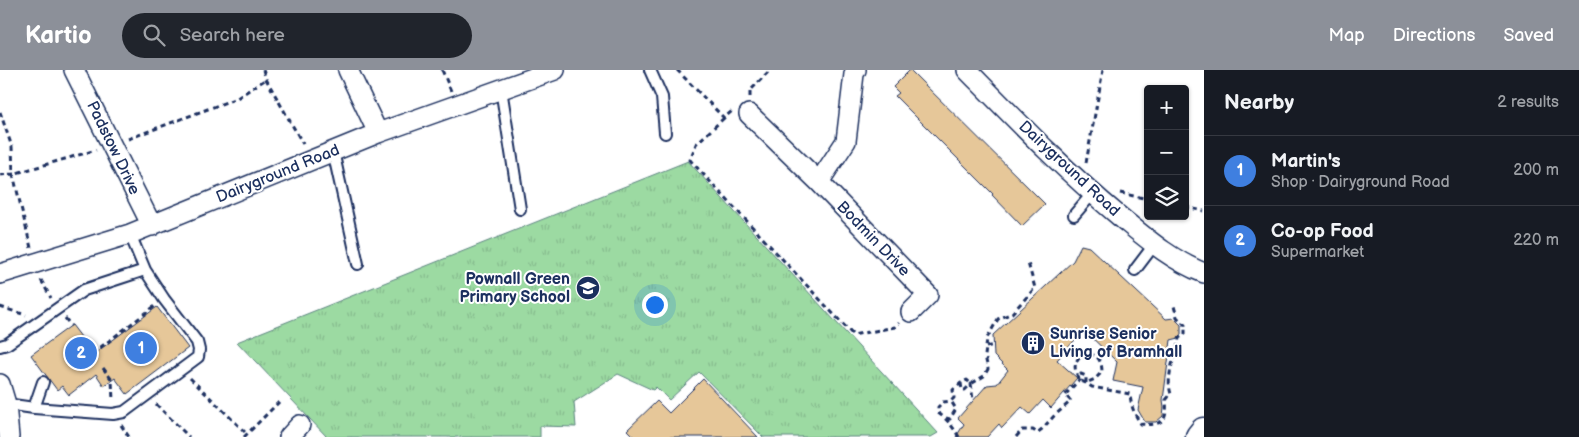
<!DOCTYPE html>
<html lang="en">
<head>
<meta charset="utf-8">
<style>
	body { margin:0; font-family:"Balsamiq Sans",sans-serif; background:#20242c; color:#f1f3f6 }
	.controls { position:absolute; right:15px; top:15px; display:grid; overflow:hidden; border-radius:5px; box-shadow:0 1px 4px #0004 }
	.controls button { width:45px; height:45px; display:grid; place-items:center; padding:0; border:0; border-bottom:1px solid #363941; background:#171b24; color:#f1f3f6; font:25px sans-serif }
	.you { position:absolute; left:654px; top:234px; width:18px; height:18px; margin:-12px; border:4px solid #fff; border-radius:50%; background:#1a73e8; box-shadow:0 0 0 8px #1a73e833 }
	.badge { display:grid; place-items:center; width:32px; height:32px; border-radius:50%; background:#8c9099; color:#fff; font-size:16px; font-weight:700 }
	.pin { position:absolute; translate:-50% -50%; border:2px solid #fff; box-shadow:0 1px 5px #0006 }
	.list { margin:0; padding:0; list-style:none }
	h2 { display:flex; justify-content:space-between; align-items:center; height:65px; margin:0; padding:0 20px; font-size:21px }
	h2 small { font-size:16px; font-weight:400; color:#9ea1a6 }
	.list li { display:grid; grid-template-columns:32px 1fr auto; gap:15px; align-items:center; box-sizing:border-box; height:70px; padding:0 20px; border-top:1px solid #363941 }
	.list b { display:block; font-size:19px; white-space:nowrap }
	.list p { margin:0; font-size:16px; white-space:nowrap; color:#9ea1a6 }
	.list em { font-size:16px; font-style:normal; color:#9ea1a6 }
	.icon { flex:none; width:28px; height:28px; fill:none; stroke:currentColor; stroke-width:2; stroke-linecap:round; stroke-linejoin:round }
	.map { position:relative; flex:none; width:1204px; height:367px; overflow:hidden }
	header { display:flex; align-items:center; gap:30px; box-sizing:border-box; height:70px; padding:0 25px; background:#8c9099; color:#fff }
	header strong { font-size:24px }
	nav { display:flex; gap:28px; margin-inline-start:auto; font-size:18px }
	.search { width:350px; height:45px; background:#20242c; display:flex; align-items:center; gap:12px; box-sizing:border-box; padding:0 18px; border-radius:28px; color:#9ea1a6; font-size:19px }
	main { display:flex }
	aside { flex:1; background:#171b24 }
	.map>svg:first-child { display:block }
</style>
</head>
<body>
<header>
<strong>Kartio</strong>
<div class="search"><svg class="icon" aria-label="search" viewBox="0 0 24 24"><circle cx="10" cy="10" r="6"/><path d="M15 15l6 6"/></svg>Search here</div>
<nav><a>Map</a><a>Directions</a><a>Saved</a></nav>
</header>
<main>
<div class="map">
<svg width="1204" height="367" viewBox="0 0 1204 367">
	<defs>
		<pattern id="park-tufts" width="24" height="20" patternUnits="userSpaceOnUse" patternTransform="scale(1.25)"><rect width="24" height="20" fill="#9cdaa2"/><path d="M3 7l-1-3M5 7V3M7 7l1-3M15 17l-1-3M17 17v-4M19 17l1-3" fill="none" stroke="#86bb8e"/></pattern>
	</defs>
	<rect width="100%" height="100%" fill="#fff"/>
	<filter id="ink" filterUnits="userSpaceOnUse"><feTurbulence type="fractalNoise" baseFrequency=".02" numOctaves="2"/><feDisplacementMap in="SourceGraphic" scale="10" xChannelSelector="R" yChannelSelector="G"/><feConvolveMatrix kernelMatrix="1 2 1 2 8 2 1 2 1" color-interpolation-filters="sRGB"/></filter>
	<g filter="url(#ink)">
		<path fill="url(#park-tufts)" stroke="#5c8480" d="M688,91l250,272 -7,4h-168l-64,-65 -30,28 -13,-13 -3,3 -35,-16 -44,28 2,25 -36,-1v11h-213l-90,-95z"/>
		<path fill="#e6c799" stroke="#1b2f5e" d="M910,0l135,134 -23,22 -30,-31 1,-1 -98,-98 4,-3 -6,-6z
			M1081,175l8,2 77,72 8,-1 7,7v9l-2,4 -8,2 -8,60 1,7 -1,9 -7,6h-11l-7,-12 5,-23 -30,-6 4,-19 -33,-32 -27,30 20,18 -26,30 -8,-8 -13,14 -8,-7 -20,21 -3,-4 -12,13h-31l8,-13 -6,-6 29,-33 10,-1 11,-14 -14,-14 -1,-21 80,-74z
			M157,237l31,41 -61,46 -12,-16 -11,8 -8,-12 -27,21 -7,-9 -5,4 -26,-35 41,-30 22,29z
			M703,309l55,58h-124l-7,-7 30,-29 12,12z"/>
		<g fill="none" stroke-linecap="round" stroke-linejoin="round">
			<g stroke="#1b2f5e" stroke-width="14">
				<path id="service" d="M650,0l12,27 3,36
					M501,19l19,120
					M333,81l25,113
					M1074,145l18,-21
					M1135,200l19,-25
					M0,276l7,-2 77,-54 61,-20 -15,-36
					M6,334l28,4 79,6 11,-2 74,-55 1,-7 -2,-8 -33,-43 -19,-29
					M34,338l9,-26"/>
			</g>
			<g stroke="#1b2f5e" stroke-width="22">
				<path id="minor" d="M74,0l78,156
					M348,0l30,63
					M967,0c49,50 98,101 152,146 27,22 52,44 85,57
					M749,44l70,68 27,-41 8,-67 2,-4
					M819,112l109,113 -17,17
					M0,204l130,-40 248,-101 177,-63
					M0,314l6,20 3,33
					M289,367l11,-12"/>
			</g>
			<g stroke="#1b2f5e" stroke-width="31">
				<path id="primary" d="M1200,367l4,-5"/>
			</g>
			<path stroke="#1b2f5e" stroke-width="3" stroke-dasharray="5 4" stroke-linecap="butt" d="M263,0l3,9 37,65
				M442,0l9,21
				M677,0l47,48 8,-7
				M750,27v-6l20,-21
				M0,42l12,35 1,27 18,74
				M724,48l-28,26 -6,16 163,175 42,-8 4,-4
				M128,69l109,-41 29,-19
				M1086,93l17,-93
				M0,105l13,-1 83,-24
				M1120,123l28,6
				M1185,137l19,4
				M41,210l10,18
				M0,237l26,8
				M65,248l6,8
				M986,277l8,-2
				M93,283l62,-47
				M1089,284c10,1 13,9 13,18l-7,7 -9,4 -7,-3c-4,-11 -7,-15 2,-25z
				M103,298l9,12 1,21
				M190,308l57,56
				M961,313l1,7h3l6,-6 2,16
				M156,334l33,33
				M946,348l4,1 6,-10 -5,-8
				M121,355l8,12
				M244,367l35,-35
				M959,367c-6,-10 -11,-17 -21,-24v-6l5,-5 8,-1 3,-3 -1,-8 8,-7 6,-3 4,4 13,-8 4,-7 -3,-13 2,-18 11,-19 14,-6 23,-25 -7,-25
				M1016,367l6,-7h11l4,3 5,-4 12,-13 17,-15 -6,-6 14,-15 -1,-5 3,-1 5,2v7l6,4 38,7c1,12 4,20 11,30 21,2 27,-3 25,-24l5,-6c-6,-19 5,-37 8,-56l6,-4v-9l-8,-8 -3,-11"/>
			<use href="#service" stroke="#fff" stroke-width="10"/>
			<use href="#minor" stroke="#fff" stroke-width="19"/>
			<use href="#primary" stroke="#fff" stroke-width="28"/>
		</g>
	</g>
	<defs>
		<g id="school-disc" transform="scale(1.25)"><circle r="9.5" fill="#1b2f5e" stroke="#fff"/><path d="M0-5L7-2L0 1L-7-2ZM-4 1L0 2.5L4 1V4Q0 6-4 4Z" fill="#fff"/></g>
		<g id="building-disc" transform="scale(1.25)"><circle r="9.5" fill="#1b2f5e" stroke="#fff"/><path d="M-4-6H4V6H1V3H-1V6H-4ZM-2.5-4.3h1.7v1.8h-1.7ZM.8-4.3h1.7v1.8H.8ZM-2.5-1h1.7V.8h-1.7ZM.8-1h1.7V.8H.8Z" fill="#fff"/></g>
	</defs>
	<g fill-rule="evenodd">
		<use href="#school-disc" x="588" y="218"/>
		<use href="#building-disc" x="1033" y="273"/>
	</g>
	<g text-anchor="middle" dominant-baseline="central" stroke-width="4" stroke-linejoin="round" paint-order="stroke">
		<g font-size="16" fill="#1b2f5e" stroke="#fff">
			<text transform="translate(113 78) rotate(64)">Padstow Drive</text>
			<text transform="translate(1069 99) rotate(43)">Dairyground Road</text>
			<text transform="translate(278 104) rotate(-22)">Dairyground Road</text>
			<text transform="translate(873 169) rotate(46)">Bodmin Drive</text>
		</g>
		<g font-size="16" font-weight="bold" fill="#1b2f5e" stroke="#fff" text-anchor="end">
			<text x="570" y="209">Pownall Green<tspan x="570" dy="18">Primary School</tspan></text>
			<text x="1050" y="264" text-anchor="start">Sunrise Senior<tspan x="1050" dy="18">Living of Bramhall</tspan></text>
		</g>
	</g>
</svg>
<div class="controls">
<button>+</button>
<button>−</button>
<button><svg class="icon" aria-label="layers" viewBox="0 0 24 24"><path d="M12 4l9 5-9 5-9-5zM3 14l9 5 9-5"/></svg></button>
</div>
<div class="you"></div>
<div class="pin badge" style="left:141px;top:278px;background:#3f7fe0">1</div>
<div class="pin badge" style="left:81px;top:283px;background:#3f7fe0">2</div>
</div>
<aside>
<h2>Nearby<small>2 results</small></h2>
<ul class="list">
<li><span class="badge" style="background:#3f7fe0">1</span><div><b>Martin's</b><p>Shop · Dairyground Road</p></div><em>200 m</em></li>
<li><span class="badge" style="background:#3f7fe0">2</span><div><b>Co-op Food</b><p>Supermarket</p></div><em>220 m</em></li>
</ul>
</aside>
</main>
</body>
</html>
